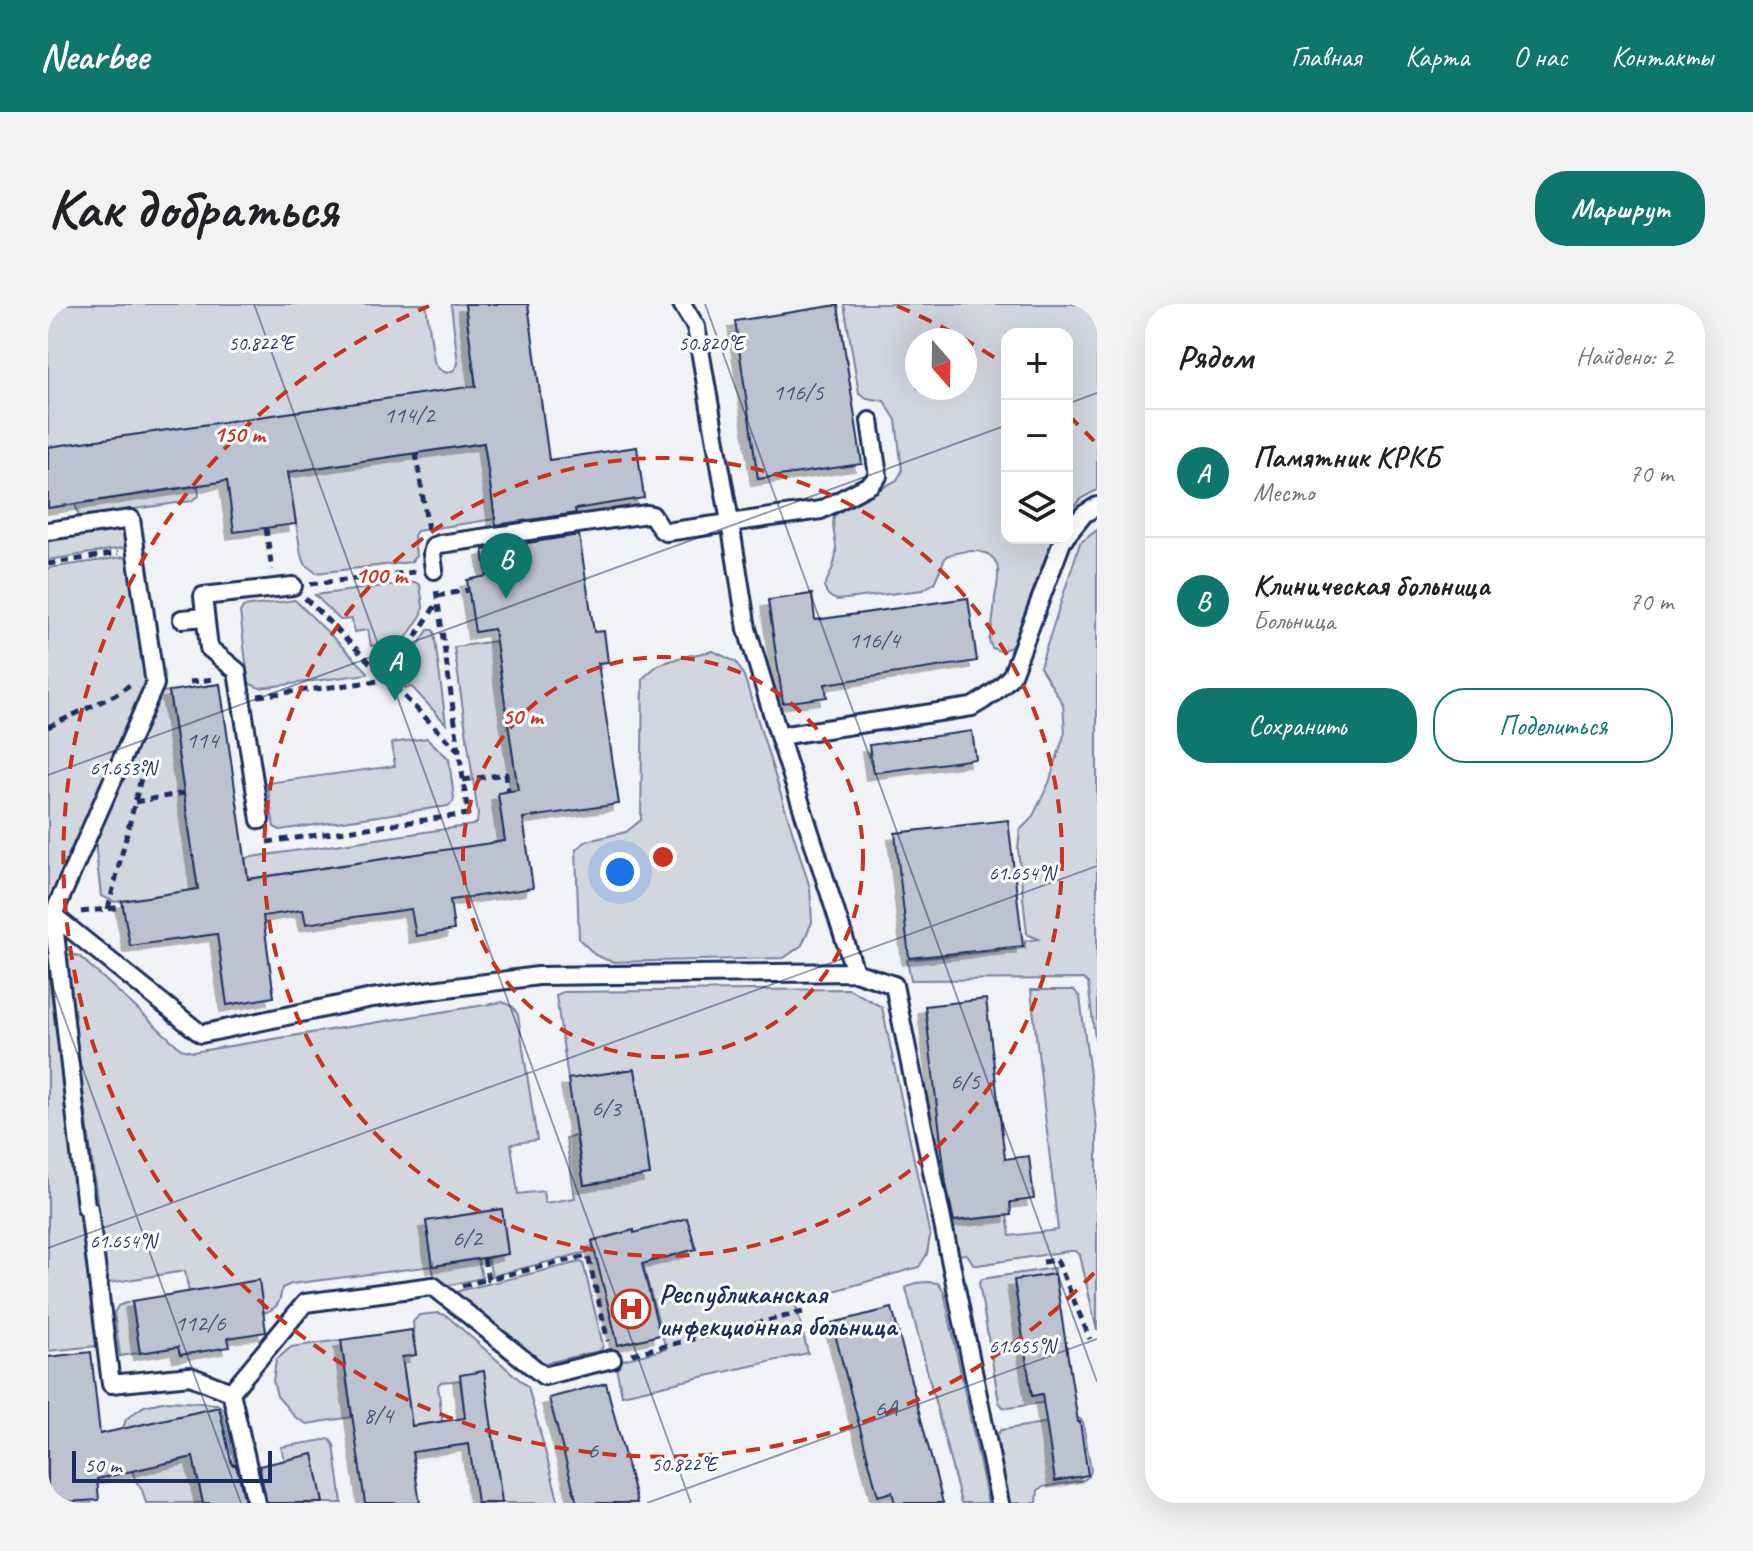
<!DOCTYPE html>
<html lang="ru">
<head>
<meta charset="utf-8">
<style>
	body { margin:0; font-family:Caveat,sans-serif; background:#f2f2f2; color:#202124 }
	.controls { position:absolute; right:24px; top:24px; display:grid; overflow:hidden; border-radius:16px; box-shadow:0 8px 32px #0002 }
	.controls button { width:72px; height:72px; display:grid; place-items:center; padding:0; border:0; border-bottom:2px solid #e0e0e0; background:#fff; color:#202124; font:40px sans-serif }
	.compass { position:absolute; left:857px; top:24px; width:72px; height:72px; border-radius:50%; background:#fff; box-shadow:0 8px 32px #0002; rotate:160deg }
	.scale { position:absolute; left:24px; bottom:20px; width:200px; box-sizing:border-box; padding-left:8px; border:4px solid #1b2f5e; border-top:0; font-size:22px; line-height:28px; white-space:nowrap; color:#1b2f5e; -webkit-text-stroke:6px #fff; paint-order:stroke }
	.you { position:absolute; left:572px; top:568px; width:28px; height:28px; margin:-20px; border:6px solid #fff; border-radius:50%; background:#1a73e8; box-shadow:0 0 0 12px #1a73e833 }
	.badge { display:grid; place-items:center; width:52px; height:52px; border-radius:50%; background:#0f766e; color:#fff; font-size:26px; font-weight:700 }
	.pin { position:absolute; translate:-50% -66px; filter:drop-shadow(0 2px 4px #0008) }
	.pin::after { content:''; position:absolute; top:42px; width:28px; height:24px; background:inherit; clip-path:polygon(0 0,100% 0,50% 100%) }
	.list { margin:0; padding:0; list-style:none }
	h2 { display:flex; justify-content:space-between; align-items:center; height:104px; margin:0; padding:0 32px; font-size:34px }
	h2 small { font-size:26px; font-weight:400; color:#757577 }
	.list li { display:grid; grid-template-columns:52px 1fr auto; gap:24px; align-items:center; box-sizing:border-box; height:128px; padding:0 32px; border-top:2px solid #e0e0e0 }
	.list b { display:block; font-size:30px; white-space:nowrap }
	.list p { margin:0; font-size:26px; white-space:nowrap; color:#757577 }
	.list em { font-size:26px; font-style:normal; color:#757577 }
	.actions { display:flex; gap:16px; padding:24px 32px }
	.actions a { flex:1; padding:18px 0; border:2px solid #0f766e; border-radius:32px; text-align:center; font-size:28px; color:#0f766e }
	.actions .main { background:#0f766e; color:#fff }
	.icon { flex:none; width:44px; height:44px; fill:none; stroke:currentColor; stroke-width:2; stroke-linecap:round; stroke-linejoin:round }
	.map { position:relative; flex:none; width:1049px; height:1199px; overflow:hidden; border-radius:32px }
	header { display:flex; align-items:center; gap:48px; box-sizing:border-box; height:112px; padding:0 40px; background:#0f766e; color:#fff }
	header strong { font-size:38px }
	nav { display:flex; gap:44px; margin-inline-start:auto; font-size:28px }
	.intro { display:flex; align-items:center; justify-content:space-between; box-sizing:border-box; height:192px; padding:0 48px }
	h1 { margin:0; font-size:56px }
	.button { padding:20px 36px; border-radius:32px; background:#0f766e; color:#fff; font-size:28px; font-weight:700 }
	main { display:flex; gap:48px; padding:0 48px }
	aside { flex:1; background:#fff; border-radius:32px; box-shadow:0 8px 32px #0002 }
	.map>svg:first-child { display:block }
</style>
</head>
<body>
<header>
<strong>Nearbee</strong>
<nav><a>Главная</a><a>Карта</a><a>О нас</a><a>Контакты</a></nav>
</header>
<div class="intro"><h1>Как добраться</h1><a class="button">Маршрут</a></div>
<main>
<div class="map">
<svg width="1049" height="1199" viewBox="0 0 1049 1199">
	<defs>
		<filter id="shadow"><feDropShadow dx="-7" dy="7" stdDeviation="0" flood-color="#0004"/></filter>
	</defs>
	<rect width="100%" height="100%" fill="#f1f2f5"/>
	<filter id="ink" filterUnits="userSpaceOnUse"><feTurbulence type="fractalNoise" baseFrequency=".0125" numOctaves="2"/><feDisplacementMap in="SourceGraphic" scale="16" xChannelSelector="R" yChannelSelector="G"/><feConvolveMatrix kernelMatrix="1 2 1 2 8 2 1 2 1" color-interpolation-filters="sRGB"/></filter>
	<g filter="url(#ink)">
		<path fill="#d2d6df" stroke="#76829e" stroke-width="2" fill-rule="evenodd" d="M0,0h378l8,57c2,7 7,10 13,12l7,-3 4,-6 -7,-60h14l11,82 -428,61z
			M796,0h253v186l-15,8 -15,15v-179h-60v204h46l-41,109 -12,4 -8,-3 -3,-7c4,-14 5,-29 6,-44 2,-9 5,-23 2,-32 -7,-20 -36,-14 -51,-9l-12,27 -11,7 -86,10c-8,-3 -10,-5 -13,-13 5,-11 13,-25 12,-38 0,-11 -5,-21 -2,-33l11,-8 52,-28 5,-9 -6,-51 -12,-19 -17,-3 -8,-5zM869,36h48v48h-48z
			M436,139l11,76 -78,12 -3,4 2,21 -5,6 -95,11 -10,-8 -5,-10 -13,-83z
			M150,182l1,10 -8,5 -112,16 -4,-13z
			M67,224c10,3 11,11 13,19l-80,13v-22z
			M1049,226v511l-2,-2 -7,-56 -5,-4 -172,1 -4,-20 118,-12v-7l13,-2 -11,-5 -9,-85 2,-19 12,-12 17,-35 16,-51 -2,-28 -23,-37 40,-124z
			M76,253l4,1 2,3 17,114 -1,4 -98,224v-335z
			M367,278l5,3 3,21 -1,8 -35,53 -4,-23 -12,2 -3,-16 -14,2 -2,-13 -12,1 -25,-25z
			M247,296l72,71 1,3 -108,14 -10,-4 -2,-4 -8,-68 3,-5z
			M380,326h5l1,2 12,92 -34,-37 -7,1 -3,-9 -6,1z
			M448,337l22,149 -20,3 7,48 -257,38 -3,-21 228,-33 4,-2 1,-9 -24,-167z
			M665,347l23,11 8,14 66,212 2,34 -10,23 -18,13 -172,4 -17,-7 -16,-16 -3,-90 11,-8 39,-9 15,-12 2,-142 15,-13 24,-8z
			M121,387l29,198 -83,13 -14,-6 -5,-45v-15l59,-139 5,-5z
			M379,434l22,21 5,39 -1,4 -5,4 -168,24 -6,-3 -7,-44 128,-17 -3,-23z
			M22,650l9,2 102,93 12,3 310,-50 10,5 5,8 19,125 -26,4 7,50 25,-3 2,12 30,-5 -9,-60 10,-2 8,49 66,-10 -15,-105 -67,9 -12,-84 7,-3 286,-3 33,18 48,229 -3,18 -8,13 -124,35 13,51 -186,42 -7,-33 51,-13 -33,-119 -40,10 2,10 -103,26 -4,-18 20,-4 -7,-45 -75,12 7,45 45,-7 4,19 -42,9 -4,-3 -4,-18 -141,18 -9,4c-2,15 -4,20 -18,25l-6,-32 -69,11 -4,-21 -76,12 -2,-4 -41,-323z
			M0,665l49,377 -49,5z
			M983,686h43l6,7 17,133v201l-17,-76 -4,-4h-7l-91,14h-4l-7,-11 -12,1 -5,-33 57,-7 3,21 48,-6z
			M532,958l3,1 20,82 -1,4 -3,2 -57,13 -86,-69 1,-3 5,-2z
			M1006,964l1,6 -41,7 18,114 41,-5 -6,9 -59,9 -5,-1 -4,-5 -20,-119 3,-4z
			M880,978l10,1 6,9 44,211h-27l-55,-215 9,-5z
			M84,997l8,52 -20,3 -6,-43 4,-7z
			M391,1009l8,3 81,71 31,116h-57l-10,-77 -25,3 -7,-49 -19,2 -3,3 4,34 -1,3 -36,5 5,-15 -6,-41 -31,-10 43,-6 -3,-33 6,-7z
			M293,1036l11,77 -45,7 -12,-7 -18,-21 -4,-15 3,-21 15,-13z
			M119,1097l50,3 4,3 14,57 -39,9 7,30h-57l-4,-13 -6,-9 -4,-10 -9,-42 3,-10 18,-13z
			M1025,1114l7,1 3,3 8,49 -2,5 -5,4 -41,7 -5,3 -1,13h-29l-13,-66 6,-7z
			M282,1135l4,6 8,58h-19l-10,-48 -28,6 -4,-14z"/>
		<path fill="#bcc2d0" stroke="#1b2f5e" stroke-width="2" filter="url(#shadow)" d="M417,0h63l21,156 88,-13 7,51 -69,11 1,4 -80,12 -12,-82 -196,29 8,52 -62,8 -7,-51 -179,27v-61l428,-61z
			M790,1l24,159 -104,15 -23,-158z
			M531,231l15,97 10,-1 4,31 -10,1 21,141 -96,14 10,70 -83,12 4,30 -38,6 -5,-27 -105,15 -3,-14 -40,6 11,81 -47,8 -10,-71 -87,12 -8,-45 76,-12 -29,-198 51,-7 28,195 257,-38 -7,-48 20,-3 -24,-161 -19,3 -8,-52 20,-4 -4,-26z
			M764,290l3,26 153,-22 9,63 -152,23 2,13 -44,6 -15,-103z
			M924,427l4,28 -103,14 -4,-28z
			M960,516l15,126 -114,12 -14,-125z
			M938,695l19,160 24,-3 5,43 -24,3 1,13 -57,6 -8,-37 -21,-178z
			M587,765l15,106 -66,10 -16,-106z
			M454,905l6,45 -75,12 -7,-45z
			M639,914l9,31 -54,15 18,71 -42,10 -26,-104 42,-11v3z
			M1007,970l23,148h2l8,53 -33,6 -13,-87 -10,2 -18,-116z
			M211,976l7,52 -38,6 2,9 -50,8 -2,-8 -38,6 -8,-52z
			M844,1004l51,195h-48l-3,-11 -14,4 -46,-173z
			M364,1026l4,25 -14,2 10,69 53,-8 -5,-43 24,-4 18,132h-25l-8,-59 -57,8 8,51h-55l-24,-163z
			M43,1048l9,82 119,-27 13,58 3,-1 3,7 7,32h-42l-10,-46 -96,22 2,21 -51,3v-146z
			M558,1079l31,120h-60l-28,-105z
			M265,1150l10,49h-56l-8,-37z"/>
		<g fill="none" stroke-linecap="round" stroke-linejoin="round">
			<g stroke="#1b2f5e" stroke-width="22">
				<path id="lane" d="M634,0l14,23 34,195 17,107 32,107 76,236
					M0,227l83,-12 24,165 -102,231 33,292 3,2 22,175 79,-8 41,16
					M1019,231l17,-21 13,-8
					M386,266l-2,-16 2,-8 6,-2 207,-30 5,1 10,15 4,2 155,-22 50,-26 7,-8 -8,-55
					M134,315l23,-2
					M731,432l193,-29c16,-9 28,-18 40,-32l50,-133 3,-4
					M212,516l-23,-149 -28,-23 -6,-52 90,-10
					M0,612l5,-1 148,119 171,-36 166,-22 317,-4 39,13 106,518
					M183,1088l74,-89 128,-17 111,90 68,-17
					M183,1088l25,111"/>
			</g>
			<path stroke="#1b2f5e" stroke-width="5" stroke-dasharray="8 6" stroke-linecap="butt" d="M368,149l12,77
				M218,224l6,42
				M0,260l70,-11
				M262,280l105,-12
				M389,292l31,-6
				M257,294l154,153
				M142,378l23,-3
				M210,392l130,-16 49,-77
				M0,423l67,-32 16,-11
				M415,476l43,-6 2,18
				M87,498l49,-9
				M219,538l201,-28 -32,-225
				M60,605l37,-147
				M33,608l42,-5
				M436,954l4,21 100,-23 20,85
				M995,958l14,-2 33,79
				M414,982l26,-7
				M584,1050l175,-43"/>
			<use href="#lane" stroke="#fff" stroke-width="16"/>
		</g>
	</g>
	<path fill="none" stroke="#1b2f5e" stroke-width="2" stroke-opacity="0.45" d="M206,0l437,1199M657,0l392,1078M1019,100l30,-11M0,471l959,-350M0,669l193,530M0,944l1049,-382M599,1199l450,-164"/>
	<g fill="none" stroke="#c8321e" stroke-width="4" stroke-dasharray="14 10">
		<circle cx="615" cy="553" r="200"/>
		<circle cx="615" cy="553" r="399"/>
		<path d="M1046 969A599 599 0 1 1 381 2M849 2A599 599 0 0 1 959 62M1020 111A599 599 0 0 1 1046 137"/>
	</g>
	<defs>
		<g id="hospital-ring" transform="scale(2)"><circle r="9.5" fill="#fff" stroke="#c8321e" stroke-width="1.5"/><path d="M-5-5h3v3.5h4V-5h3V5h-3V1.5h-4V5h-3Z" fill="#c8321e"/></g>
	</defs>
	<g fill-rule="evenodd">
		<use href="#hospital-ring" x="583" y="1005"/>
	</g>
	<g text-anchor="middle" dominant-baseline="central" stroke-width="6" stroke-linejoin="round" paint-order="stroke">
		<g font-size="24" fill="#43547a">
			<text x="750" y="88">116/5</text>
			<text x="361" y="111">114/2</text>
			<text x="826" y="336">116/4</text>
			<text x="154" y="436">114</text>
			<text x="917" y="777">6/5</text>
			<text x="558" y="804">6/3</text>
			<text x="419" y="934">6/2</text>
			<text x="152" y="1019">112/6</text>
			<text x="838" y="1104">6А</text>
			<text x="330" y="1111">8/4</text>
			<text x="545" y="1146">6</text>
		</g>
		<g font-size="28" font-weight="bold" fill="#1b2f5e" stroke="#fff" text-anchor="start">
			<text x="611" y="989">Республиканская<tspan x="611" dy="32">инфекционная больница</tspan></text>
		</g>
	</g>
	<g font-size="20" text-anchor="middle" fill="#1b2f5e" stroke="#fff" stroke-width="6" stroke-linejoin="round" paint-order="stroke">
		<text x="663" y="46">50.820°E</text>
		<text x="213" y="46">50.822°E</text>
		<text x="75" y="471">61.653°N</text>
		<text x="974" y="576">61.654°N</text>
		<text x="75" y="944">61.654°N</text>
		<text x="974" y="1049">61.655°N</text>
		<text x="636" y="1167">50.822°E</text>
	</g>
	<circle cx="615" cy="553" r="12" fill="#c8321e" stroke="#fff" stroke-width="4"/>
	<g font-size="24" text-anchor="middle" font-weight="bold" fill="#c8321e" stroke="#fff" stroke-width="6" stroke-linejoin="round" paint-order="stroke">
		<text x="191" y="138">150 m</text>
		<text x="333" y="279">100 m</text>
		<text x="474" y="420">50 m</text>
	</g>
</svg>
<div class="controls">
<button>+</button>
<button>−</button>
<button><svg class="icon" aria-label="layers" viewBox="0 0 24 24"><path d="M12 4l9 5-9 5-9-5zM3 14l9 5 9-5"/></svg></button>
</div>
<svg class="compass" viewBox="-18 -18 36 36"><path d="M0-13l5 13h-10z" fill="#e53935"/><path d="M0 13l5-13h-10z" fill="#757577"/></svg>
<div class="scale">50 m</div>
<div class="you"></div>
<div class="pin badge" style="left:347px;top:397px">A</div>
<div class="pin badge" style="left:458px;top:295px">B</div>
</div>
<aside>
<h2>Рядом<small>Найдено: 2</small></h2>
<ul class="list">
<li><span class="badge">A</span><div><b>Памятник КРКБ</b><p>Место</p></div><em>70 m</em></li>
<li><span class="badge">B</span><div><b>Клиническая больница</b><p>Больница</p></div><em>70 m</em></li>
</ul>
<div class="actions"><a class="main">Сохранить</a><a>Поделиться</a></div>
</aside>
</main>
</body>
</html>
